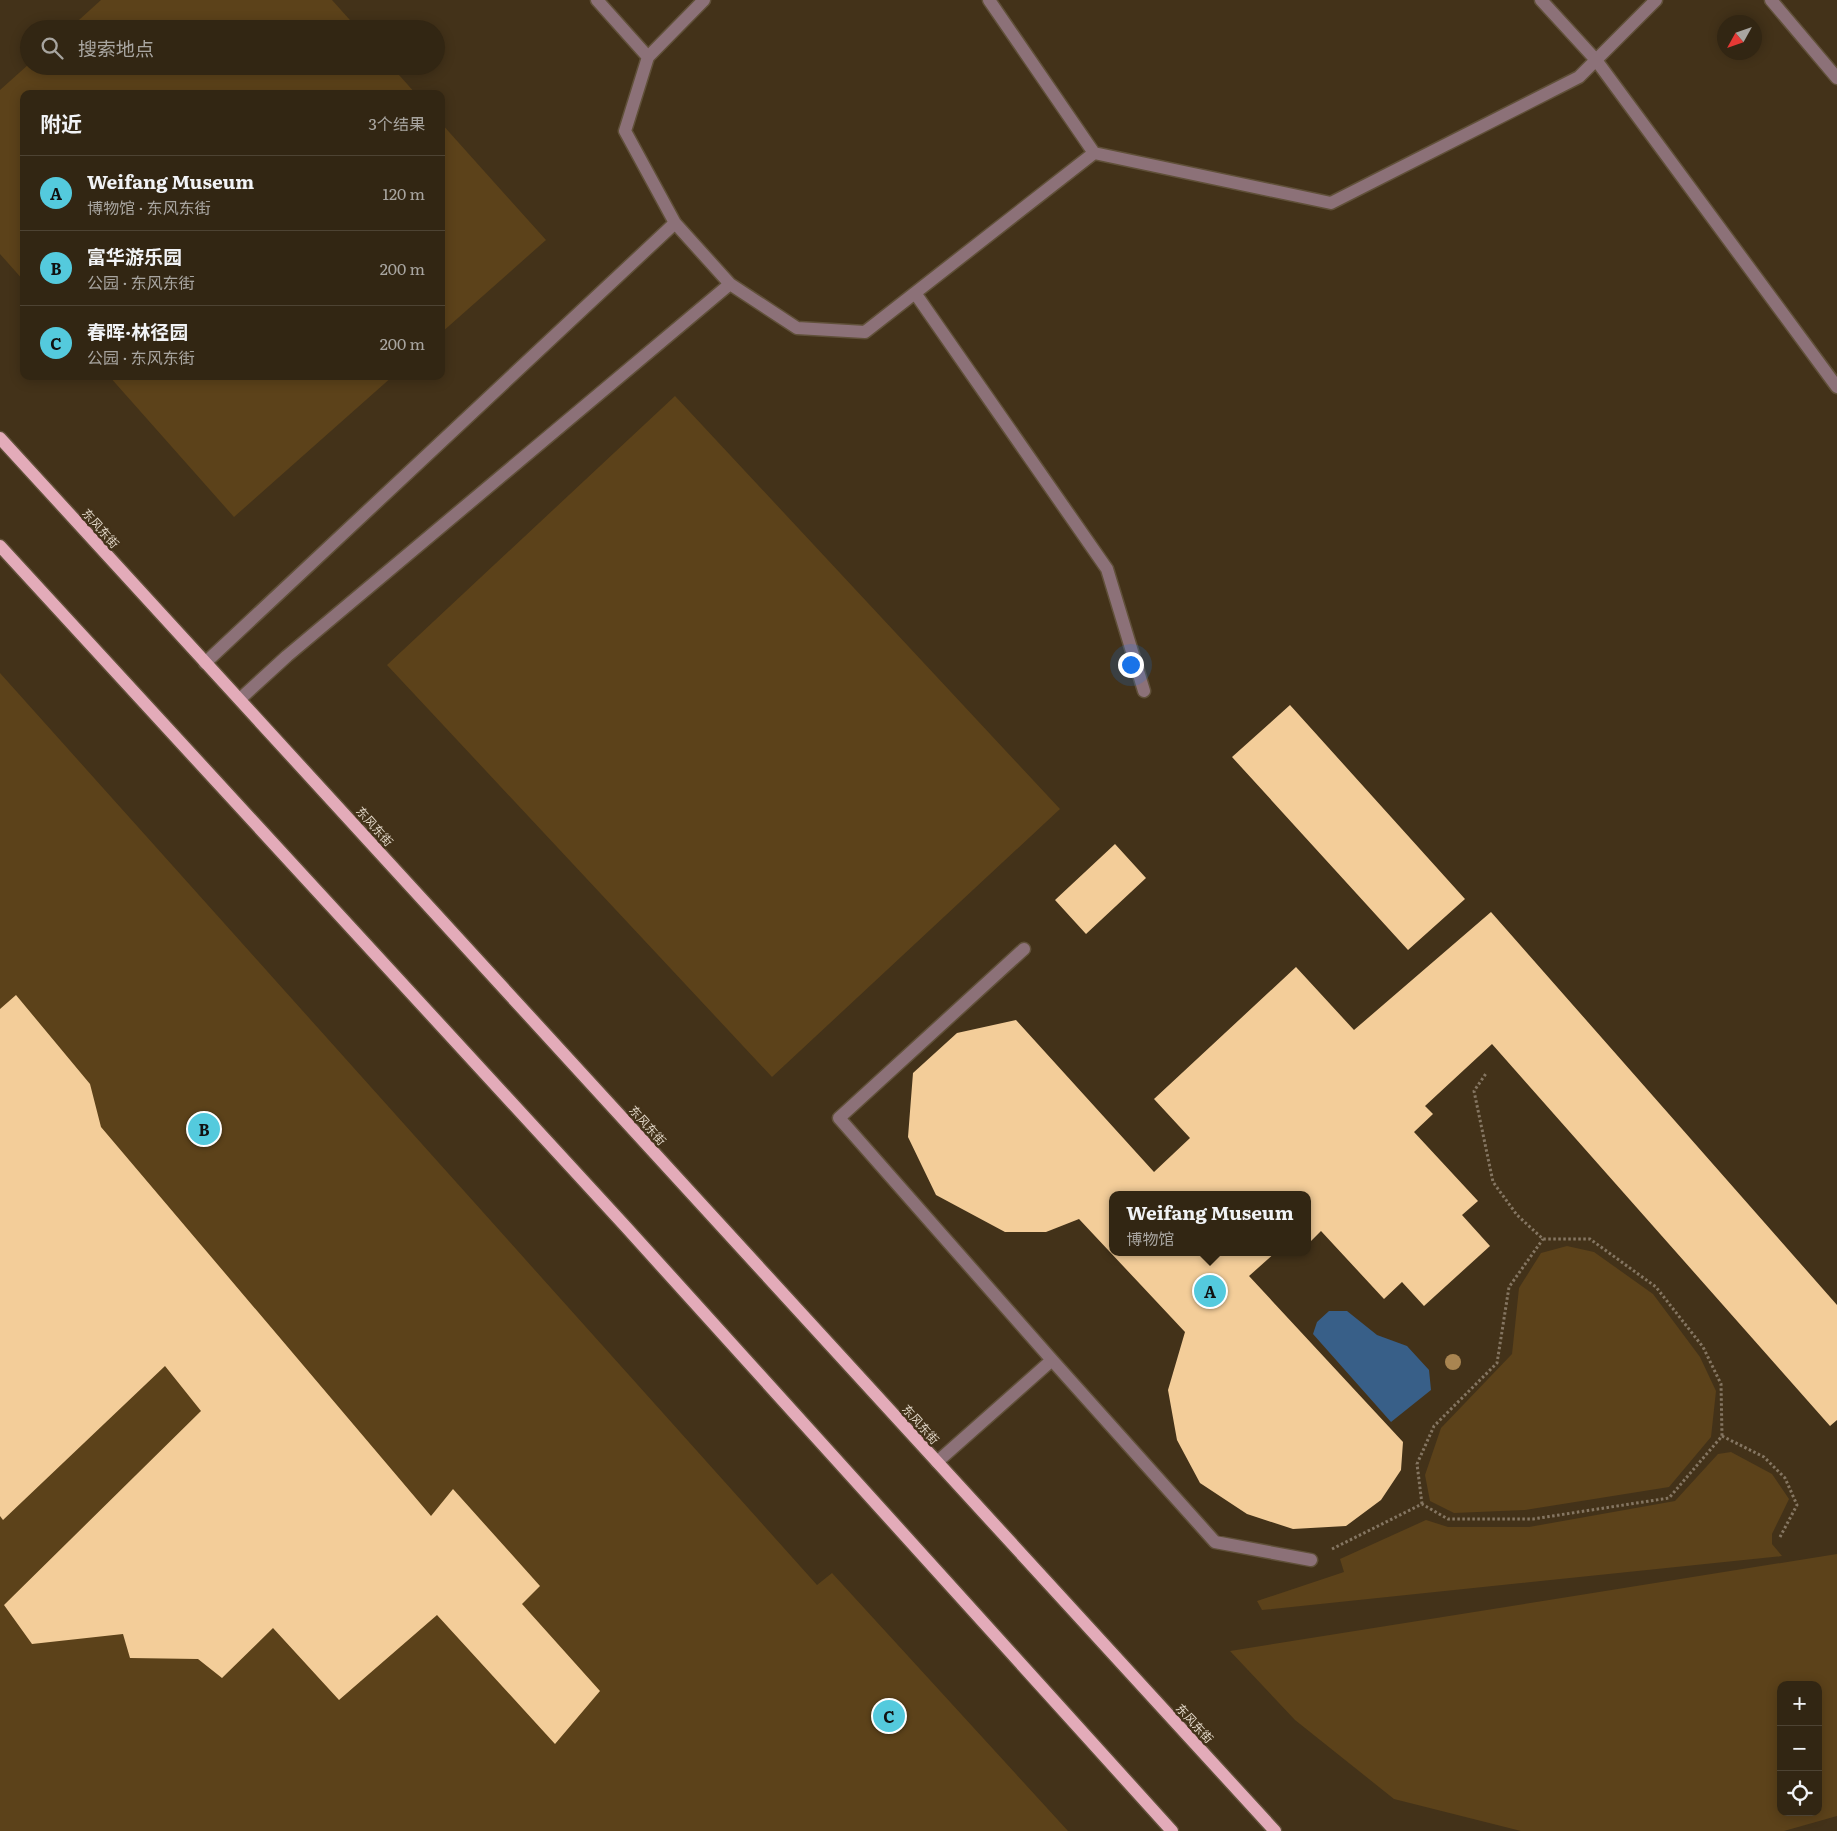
<!DOCTYPE html>
<html lang="zh">
<head>
<meta charset="utf-8">
<style>
	body { margin:0; font-family:Literata,"Noto Sans SC",serif; background:#3a2e1c; color:#f1f3f6 }
	.controls { position:absolute; right:15px; bottom:15px; display:grid; overflow:hidden; border-radius:10px; box-shadow:0 2px 12px #0003 }
	.controls button { width:45px; height:45px; display:grid; place-items:center; padding:0; border:0; border-bottom:1px solid #4d4333; background:#322613; color:#f1f3f6; font:25px sans-serif }
	.compass { position:absolute; left:1717px; top:15px; width:45px; height:45px; border-radius:50%; background:#322613; box-shadow:0 2px 12px #0003; rotate:230deg }
	.you { position:absolute; left:1130px; top:664px; width:18px; height:18px; margin:-12px; border:4px solid #fff; border-radius:50%; background:#1a73e8; box-shadow:0 0 0 8px #1a73e833 }
	.badge { display:grid; place-items:center; width:32px; height:32px; border-radius:50%; background:#54cadd; color:#111; font-size:16px; font-weight:700 }
	.pin { position:absolute; translate:-50% -50%; border:2px solid #fff; box-shadow:0 1px 5px #0006 }
	.popup { position:absolute; left:1109px; top:1191px; width:202px; height:65px; box-sizing:border-box; display:grid; place-content:center; border-radius:10px; background:#322613; filter:drop-shadow(0 1px 4px #0005); font-size:16px; white-space:nowrap; color:#a8a5a0 }
	.popup b { font-size:19px; color:#f1f3f6 }
	.popup::after { content:''; position:absolute; left:50%; top:100%; margin-left:-10px; border:10px solid transparent; border-top-color:#322613 }
	.list { margin:0; padding:0; list-style:none }
	h2 { display:flex; justify-content:space-between; align-items:center; height:65px; margin:0; padding:0 20px; font-size:21px }
	h2 small { font-size:16px; font-weight:400; color:#a8a5a0 }
	.list li { display:grid; grid-template-columns:32px 1fr auto; gap:15px; align-items:center; box-sizing:border-box; height:75px; padding:0 20px; border-top:1px solid #4d4333 }
	.list b { display:block; font-size:19px; white-space:nowrap }
	.list p { margin:0; font-size:16px; white-space:nowrap; color:#a8a5a0 }
	.list em { font-size:16px; font-style:normal; color:#a8a5a0 }
	.icon { flex:none; width:28px; height:28px; fill:none; stroke:currentColor; stroke-width:2; stroke-linecap:round; stroke-linejoin:round }
	.map { position:relative; flex:none; width:1837px; height:1831px; overflow:hidden }
	.search { position:absolute; background:#322613; box-shadow:0 2px 12px #0003; left:20px; top:20px; width:425px; height:55px; display:flex; align-items:center; gap:12px; box-sizing:border-box; padding:0 18px; border-radius:28px; color:#a8a5a0; font-size:19px }
	.panel { position:absolute; background:#322613; box-shadow:0 2px 12px #0003; left:20px; top:90px; width:425px; height:290px; border-radius:10px }
	.map>svg:first-child { display:block }
</style>
</head>
<body>
<div class="map">
<svg width="1837" height="1831" viewBox="0 0 1837 1831">
	<rect width="100%" height="100%" fill="#433219"/>
	<path fill="#5c421a" fill-rule="evenodd" d="M101,0h231l26,29h-289z
		M29,64v2h362l25,28h-392v187l-24,-27v-164z
		M441,123l105,117 -105,93z
		M109,376h284l-159,141z
		M675,396l385,413 -288,268 -385,-412z
		M0,673l817,912 15,-12 236,258h-1068z
		M1567,1246l27,6 59,42 47,63 16,34 -5,46 -42,50 -144,23 -71,3 -24,-12 -5,-26 16,-47 71,-74 7,-66 22,-35z
		M1731,1452l41,22 17,25 -17,35v10l10,12 -520,54 -5,-9 87,-29 -4,-13 86,-39 22,7h81l146,-26 43,-47z
		M1837,1554v262l-53,15h-263l-127,-32 -99,-79 -65,-69zM1781,1685h37v127h-37z"/>
	<path fill="#385f88" d="M1329,1311h18l30,24 30,11 22,24 2,20 -40,32 -78,-88 4,-12z"/>
	<path fill="#f3cd99" d="M1290,705l175,194 -57,51 -176,-193z
		M1115,844l31,34 -60,56 -31,-34z
		M1491,912l346,393v115l-7,6 -338,-382 -67,62 8,8 -19,18 64,69 -16,14 28,31 -66,60 -22,-24 -18,17 -63,-68 -13,13v-49h-196v57h164l-27,24 154,166 -2,28 -20,30 -35,26 -53,3 -46,-15 -47,-31 -23,-43 -9,-50 17,-58 -106,-113 -33,13h-41l-69,-37 -28,-58 5,-64 44,-40 59,-13 138,152 36,-34 -36,-39 142,-132 58,63z
		M16,995l74,89 11,43 330,389 22,-27 87,97 -18,18 78,87 -45,53 -118,-129 -98,85 -66,-72 -51,50 -24,-19 -68,-1 -7,-24 -91,10 -28,-39 197,-194 -36,-45 -162,154 -3,-4v-507z"/>
	<g fill="none" stroke-linecap="round" stroke-linejoin="round">
		<g stroke="#605039" stroke-width="15">
			<path id="minor" d="M597,0l51,57
				M989,0l105,153 237,50 248,-126 77,-77
				M1541,0l55,60 241,327
				M1771,0l66,78
				M675,223l55,61
				M915,293l192,276 37,122
				M205,663l470,-440 -50,-92 23,-74 56,-57
				M240,699l47,-43 443,-372 67,44 68,4 229,-179
				M1024,949l-185,169 213,242 163,182 96,18
				M937,1462l115,-102"/>
		</g>
		<g stroke="#605039" stroke-width="15">
			<path id="major" d="M0,438l1275,1393
				M0,546l626,681 546,604"/>
		</g>
		<path stroke="#857662" stroke-width="3" stroke-dasharray="2.5 2.5" stroke-linecap="butt" d="M1722,1436l42,21 21,21 12,27 -17,32
			M1422,1504l-5,-40 17,-38 63,-63 12,-76 34,-48
			M1332,1549l90,-45 26,15h85l136,-21 53,-62 -1,-52 -18,-37 -47,-60 -66,-48h-47l-26,-24 -24,-33 -19,-91 13,-19"/>
		<use href="#minor" stroke="#8c7178" stroke-width="12"/>
		<use href="#major" stroke="#e3abb9" stroke-width="12"/>
	</g>
	<circle fill="#a98551" cx="1453" cy="1362" r="8"/>
	<g text-anchor="middle" dominant-baseline="central" stroke-width="5" stroke-linejoin="round" paint-order="stroke">
		<g font-size="12" fill="#e3d8c9" stroke="#433219">
			<text transform="translate(101 528) rotate(48)">东风东街</text>
			<text transform="translate(375 826) rotate(48)">东风东街</text>
			<text transform="translate(648 1125) rotate(48)">东风东街</text>
			<text transform="translate(921 1424) rotate(48)">东风东街</text>
			<text transform="translate(1195 1723) rotate(47)">东风东街</text>
		</g>
	</g>
</svg>
<div class="controls">
<button>+</button>
<button>−</button>
<button><svg class="icon" aria-label="locate" viewBox="0 0 24 24"><circle cx="12" cy="12" r="6"/><path d="M12 2v4M12 18v4M2 12h4M18 12h4"/></svg></button>
</div>
<svg class="compass" viewBox="-18 -18 36 36"><path d="M0-13l5 13h-10z" fill="#e53935"/><path d="M0 13l5-13h-10z" fill="#a8a5a0"/></svg>
<div class="you"></div>
<div class="pin badge" style="left:1210px;top:1291px">A</div>
<div class="popup"><b>Weifang Museum</b>博物馆</div>
<div class="pin badge" style="left:204px;top:1129px">B</div>
<div class="pin badge" style="left:889px;top:1716px">C</div>
<div class="search"><svg class="icon" aria-label="search" viewBox="0 0 24 24"><circle cx="10" cy="10" r="6"/><path d="M15 15l6 6"/></svg>搜索地点</div>
<section class="panel">
<h2>附近<small>3个结果</small></h2>
<ul class="list">
<li><span class="badge">A</span><div><b>Weifang Museum</b><p>博物馆 · 东风东街</p></div><em>120 m</em></li>
<li><span class="badge">B</span><div><b>富华游乐园</b><p>公园 · 东风东街</p></div><em>200 m</em></li>
<li><span class="badge">C</span><div><b>春晖·林径园</b><p>公园 · 东风东街</p></div><em>200 m</em></li>
</ul>
</section>
</div>
</body>
</html>
